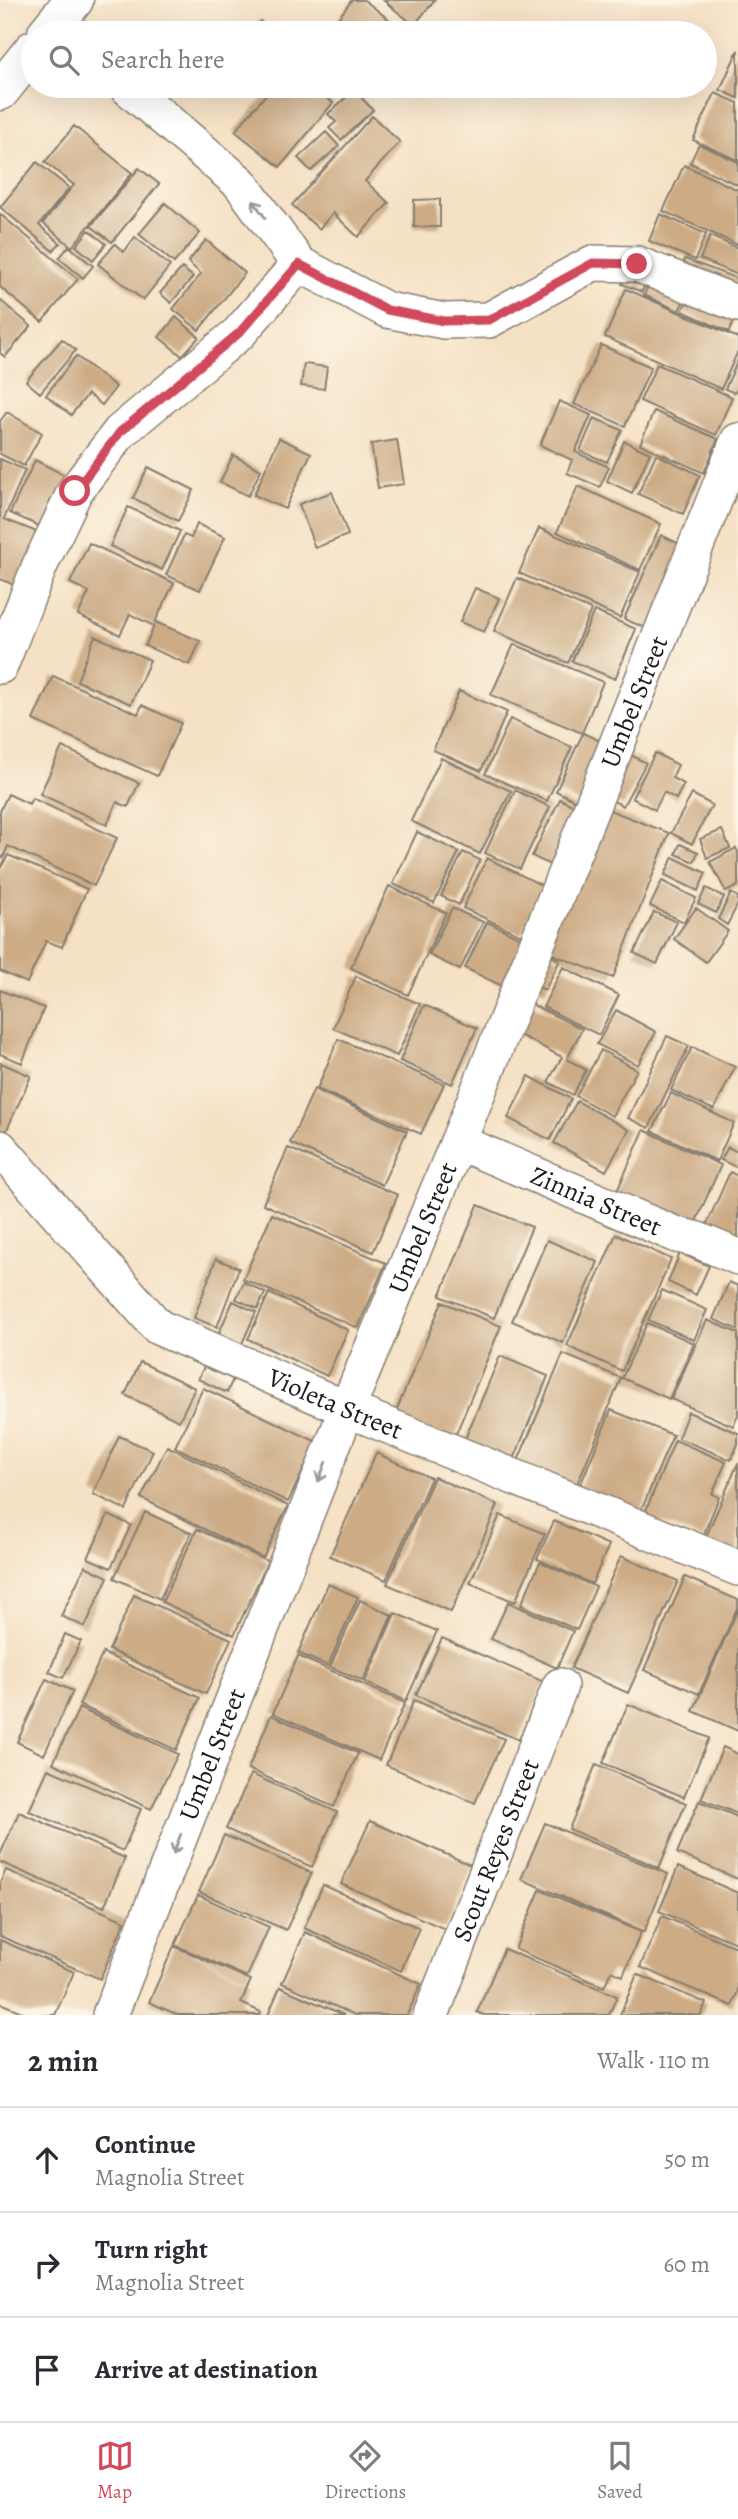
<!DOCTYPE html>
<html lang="en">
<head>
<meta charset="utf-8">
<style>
	body { margin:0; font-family:Alegreya,serif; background:#f2f2f3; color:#2b2b33 }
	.stop { position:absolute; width:21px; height:21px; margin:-16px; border:5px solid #d1495b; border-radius:50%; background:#fff }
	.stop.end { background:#d1495b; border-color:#fff; box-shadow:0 2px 7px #0008 }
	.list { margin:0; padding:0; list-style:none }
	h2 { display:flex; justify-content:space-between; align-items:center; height:91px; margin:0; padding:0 28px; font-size:30px }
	h2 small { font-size:23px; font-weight:400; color:#7c7c81 }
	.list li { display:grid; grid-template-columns:46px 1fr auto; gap:21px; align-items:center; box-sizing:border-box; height:105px; padding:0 28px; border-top:2px solid #e1e1e2 }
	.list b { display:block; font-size:26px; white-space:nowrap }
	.list p { margin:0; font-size:23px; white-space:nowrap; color:#7c7c81 }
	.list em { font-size:23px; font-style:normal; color:#7c7c81 }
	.icon { flex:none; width:38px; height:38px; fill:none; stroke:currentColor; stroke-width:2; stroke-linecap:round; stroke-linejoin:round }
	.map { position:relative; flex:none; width:738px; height:2015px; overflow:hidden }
	.search { position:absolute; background:#fff; box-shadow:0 7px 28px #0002; left:21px; right:21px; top:21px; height:77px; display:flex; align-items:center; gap:18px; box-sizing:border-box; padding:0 24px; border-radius:38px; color:#7c7c81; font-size:26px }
	.sheet { height:406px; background:#fff }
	nav { display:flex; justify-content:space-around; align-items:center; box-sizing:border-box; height:98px; border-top:2px solid #e1e1e2; background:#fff; font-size:19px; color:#7c7c81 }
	nav a { display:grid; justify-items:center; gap:4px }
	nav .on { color:#d1495b }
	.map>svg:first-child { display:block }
</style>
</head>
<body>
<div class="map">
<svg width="738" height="2015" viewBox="0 0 738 2015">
	<rect width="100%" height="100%" fill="#fcf5e5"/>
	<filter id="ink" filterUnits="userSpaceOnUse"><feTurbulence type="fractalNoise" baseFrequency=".0143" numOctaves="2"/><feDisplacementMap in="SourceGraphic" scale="14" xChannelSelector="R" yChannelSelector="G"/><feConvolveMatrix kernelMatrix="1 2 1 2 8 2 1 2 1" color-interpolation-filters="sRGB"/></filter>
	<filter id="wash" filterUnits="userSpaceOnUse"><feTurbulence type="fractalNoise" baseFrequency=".00686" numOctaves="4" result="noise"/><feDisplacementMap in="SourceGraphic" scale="28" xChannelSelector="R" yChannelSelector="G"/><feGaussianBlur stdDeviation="1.57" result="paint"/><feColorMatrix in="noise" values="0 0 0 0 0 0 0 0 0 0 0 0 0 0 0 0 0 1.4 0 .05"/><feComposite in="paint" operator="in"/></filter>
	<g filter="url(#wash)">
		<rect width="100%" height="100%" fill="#f5e1c5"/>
		<g id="blocks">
			<path fill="#ccab85" d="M352,0h12l32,25 -6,8h-63z
				M383,0h52l-21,25z
				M260,21l13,12h-24z
				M738,50v48l-18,-8z
				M273,86h39l21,17 -53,64 -45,-36z
				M354,90l19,20 -32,30 -12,-12 7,-6 -8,-8z
				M715,93l23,10v57l-45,-20z
				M372,116l28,26 -35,39 24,22 -31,34 -25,-24 -14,16 -27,-24z
				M74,126l58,47 -60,74 -29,-24 31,-38 -29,-23z
				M326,132l13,14 -28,25 -13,-13z
				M699,144l39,18v23l-48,-22z
				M37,162l32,26 -30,37 21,18 -7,8 -53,-44z
				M684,165l54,25v55l-75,-34z
				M139,168l20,16 -47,58 -21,-16z
				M440,199v28h-26v-27z
				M165,203l35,30 -26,30 -35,-29z
				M0,214l78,65 -36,43 -42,-35z
				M660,214l46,20 -11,26 -46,-19z
				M89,230l17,14 -13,16 -17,-14z
				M710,236l28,12v27l-38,-16z
				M135,237l35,29 -27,34 -45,-36 17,-20 9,8z
				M206,240l39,33 -46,57 -26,-21 28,-35 -13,-12z
				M69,246l24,20 -10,12 -24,-20z
				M685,259l53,20v17l-60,-18z
				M630,266l20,8 -8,18 -20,-8z
				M182,268l11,9 -22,26 -11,-10z
				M654,272l35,16 -10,23 -35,-16z
				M692,288l46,23 -9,21 -47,-21z
				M626,289l112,49v13l-17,38 -116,-52z
				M0,300l31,26 -26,31 -5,-4z
				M176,317l23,20 -17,19 -23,-19z
				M62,339l14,11 -36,43 -14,-12z
				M601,345l50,22 -26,59 -51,-22z
				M76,356l40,31 -14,18 -14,-11 -17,21 -25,-20z
				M738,360v27l-3,6 -10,-4z
				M304,364l23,3 -3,22 -23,-3z
				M657,364l75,33 -16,38 -76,-34z
				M559,401l32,14 -16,37 34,15 -9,20 -33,-14 5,-13 -32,-15z
				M654,411l64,28 -14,34 -64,-29z
				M7,412l35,21 -18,33 -24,-12v-33z
				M594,418l28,12 -15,32 -27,-11z
				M279,438l32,15 -26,56 -31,-14z
				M397,440l7,44 -26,4 -7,-44z
				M624,441l26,12 -18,40 -25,-12z
				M656,454l44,21 -17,39 -45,-20z
				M233,455l28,15 -13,26 -28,-14z
				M0,459l25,11 -21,49 38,15 -23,53 -19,-8z
				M35,460l35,18 -24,51 -36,-16z
				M148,467l46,23 -16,31 -45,-23z
				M578,486l83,38 -21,46 -83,-38z
				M332,492l16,43 -33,13 -16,-44z
				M128,507l52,24 -18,39 -52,-24z
				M197,524l28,13 -25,53 -34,-15 18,-40 7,3z
				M539,528l101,44 -20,46 -101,-45z
				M661,535l31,15 -37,82 -31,-13z
				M89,543l85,40 -19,39 45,19 -10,24 -45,-19 9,-20 -24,-12 -10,21 -42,-20 11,-23 -19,-9z
				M517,578l74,32 -23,53 -74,-32z
				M475,588l24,10 -15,34 -24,-10z
				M594,611l42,18 -21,50 -43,-18z
				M95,636l55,24 -19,44 -54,-23z
				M514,644l89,38 -21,51 -91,-38z
				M53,676l85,38 4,-9 39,18 -24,53 -124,-56z
				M459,691l48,21 -26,59 -48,-21z
				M510,719l62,28 -25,54 -62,-27z
				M583,733l28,13 -29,58 -26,-13z
				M62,747l77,36 -11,24 -11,-5 -10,23 -67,-31z
				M627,753l19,10 -23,43 -19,-10z
				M655,753l23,12 -6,13 12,6 -8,15 -12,-7 -9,18 -23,-12z
				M441,758l70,33 -31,63 -69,-33z
				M515,790l35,17 -30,62 -35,-16z
				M8,794l21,10 3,-6 85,40 -23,48 -86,-40 -5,12 -3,-1v-46z
				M692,794l20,11 -20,39 -21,-11z
				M560,799l20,10 -28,57 -20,-10z
				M594,804l75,29 -56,145 -74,-29z
				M722,830l8,18 -23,10 -7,-19z
				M417,832l42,20 -25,51 -41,-19z
				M680,844l18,8 -4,10 -18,-8z
				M736,848l2,4v34l-12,6 -16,-30z
				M463,852l17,8 -21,45 -18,-9z
				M8,855l79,34 -25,58 -16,-6 -19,42 -27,-12v-102z
				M673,857l33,16 -8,18 -33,-16z
				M487,858l56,28 -22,49 -58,-27z
				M662,881l34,17 -12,24 -34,-16z
				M389,886l57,27 -38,82 -57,-27z
				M706,888l18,9 -8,16 -18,-9z
				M731,893l7,4v7l-11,21 -9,-6z
				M452,908l31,14 -23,48 -31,-15z
				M696,908l32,23 -22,31 -32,-23z
				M654,912l23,10 -20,42 -23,-11z
				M487,922l43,20 -22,47 -43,-21z
				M541,951l19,9 -15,30 -20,-9z
				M563,967l56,28 -20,40 -56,-28z
				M356,976l64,28 -23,52 -64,-28z
				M0,990l44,18 -22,55 -22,-9z
				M525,1001l57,28 -15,30 19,11 -13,25 -25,-13 14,-25 -52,-27z
				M424,1005l53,23 -25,56 -52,-23z
				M616,1010l40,22 -18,33 -41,-21z
				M667,1036l22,10 -40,82 -21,-10z
				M338,1039l106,45 -23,50 -104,-45z
				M692,1047l43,20 -21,43 -43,-20z
				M601,1050l36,20 -25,46 -36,-20z
				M1,1063l30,13 -25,56 -6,-3z
				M529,1076l42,23 -21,41 -42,-22z
				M314,1089l93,42 -25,54 -92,-42z
				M671,1093l63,30 -17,38 -65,-30z
				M577,1101l52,29 -23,41 -52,-28z
				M644,1130l77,35 -31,70 -77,-35z
				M728,1147l10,5v16l-17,-8z
				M288,1148l110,47 -25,57 -110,-48z
				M730,1172l8,4v78l-37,-17z
				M478,1205l54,22 -38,91 -54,-22z
				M272,1214l114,49 -28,65 -115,-49z
				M616,1234l55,25 -49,112 -55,-25z
				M547,1240l51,22 -35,81 -51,-22z
				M680,1253l29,13 -13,29 -28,-13z
				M216,1259l23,9 -22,59 -23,-9z
				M244,1282l21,11 -7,16 -22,-10z
				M729,1282l9,4v44l-25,-11z
				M662,1290l45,20 -13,30 -46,-20z
				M269,1293l79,37 -21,46 -79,-37z
				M233,1301l23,11 -15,34 -23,-11z
				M442,1302l59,24 -48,115 -59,-25z
				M707,1320l31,13v82l-5,11 -62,-27z
				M647,1323l47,20 -25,56 -47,-21z
				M563,1354l58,24 -47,114 -59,-24z
				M500,1356l48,20 -34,83 -49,-20z
				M140,1362l55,26 -16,33 -54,-26z
				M205,1365l28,14 -6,14 -29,-14z
				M203,1388l114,54 -29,60 -113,-55z
				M611,1410l62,25 -35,83 -61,-25z
				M688,1412l50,21v11l-7,16 -53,-22z
				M119,1436l34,15 -27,59 -33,-16z
				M675,1440l51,22 -14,32 7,3 -17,42 -58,-24z
				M167,1446l121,60 -25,52 -122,-60z
				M376,1453l55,25 -45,102 -56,-24z
				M738,1463v104l-38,-17z
				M434,1477l64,28 -47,107 -64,-28z
				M145,1512l46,21 -31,66 -46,-21z
				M108,1515l23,10 -20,43 -23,-10z
				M500,1515l45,19 -30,68 -45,-19z
				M554,1521l55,24 -17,39 -55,-25z
				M197,1529l71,32 -34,74 -72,-33z
				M621,1556l57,25 -50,112 -57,-25z
				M540,1562l56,25 -19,43 -56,-25z
				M85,1566l23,11 -23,50 -24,-11z
				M685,1577l53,23v6l-39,88 -55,-24z
				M328,1584l30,13 -30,69 -30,-13z
				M134,1595l97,44 -25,55 -97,-44z
				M360,1600l32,15 -29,66 -33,-14z
				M508,1602l65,29 -16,37 -66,-29z
				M738,1609v122l-45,-20z
				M395,1613l42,18 -31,70 -41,-19z
				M65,1634l16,7 -18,37 -14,-6z
				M442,1638l102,44 -25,58 -103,-45z
				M103,1653l97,45 -24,52 -97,-45z
				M298,1656l107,47 -26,57 -106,-47z
				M46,1679l27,12 -29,64 -27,-13z
				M414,1700l90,39 -29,64 -89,-38z
				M628,1704l81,34 -25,59 -81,-34z
				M79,1708l99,46 -27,55 -98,-46z
				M271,1715l87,38 -24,54 -86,-38z
				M723,1747l15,7v60l-37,-15z
				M596,1764l90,39 -27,65 -90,-39z
				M48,1769l93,40 -18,42 -94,-40z
				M251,1774l86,38 -25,55 -86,-38z
				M699,1801l39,16v62l-61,-26z
				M19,1812l106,46 -21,49 -104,-45v-7z
				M370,1821l103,45 -28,63 -104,-45z
				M545,1823l123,51 -24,58 -123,-53z
				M224,1835l88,38 -26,57 -87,-38z
				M678,1867l60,26v51l-79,-33z
				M6,1870l119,51 -25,58 -100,-43v-53z
				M323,1885l96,43 -18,43 -97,-43z
				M540,1890l101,42 -18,44 -12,-5 -7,16 -89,-38z
				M198,1895l71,32 -22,50 -72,-32z
				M662,1916l76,32v43l-6,15 -92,-39z
				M305,1932l116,52 -14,31h-52l-73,-32z
				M0,1940l74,32 -19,43h-26l-29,-12z
				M174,1946l77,34 -10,23 20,9 -1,3h-82l-29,-13z
				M504,1949l113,47 -8,19h-125l-7,-3z
				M637,1974l69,29 -5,12h-81z
				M280,1987l64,28h-76z"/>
		</g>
	</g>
	<g filter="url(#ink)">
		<use href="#blocks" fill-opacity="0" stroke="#887e70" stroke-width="2"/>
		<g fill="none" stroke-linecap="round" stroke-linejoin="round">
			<g stroke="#887e70" stroke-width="38">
				<g id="street">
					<path d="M126,86l114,97 59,81 88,46 57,11 45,-1 104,-57 44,1 101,40"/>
					<path d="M0,666l40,-101 35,-74 45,-59 119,-99 60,-69"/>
					<path id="s1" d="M458,1142l219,93 18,4 43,18"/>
					<path id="s2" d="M0,1148l158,179 189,82 391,159"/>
					<path id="s3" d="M110,2015l237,-606 111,-267 280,-701"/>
					<path id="s4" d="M431,2015l129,-329"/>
				</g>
			</g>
			<g stroke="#887e70" stroke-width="41">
				<path id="secondary" d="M47,33l27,-33
					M0,91l33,-41"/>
			</g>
			<use href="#street" stroke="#fff" stroke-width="35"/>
			<use href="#secondary" stroke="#fff" stroke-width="38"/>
		</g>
		<defs><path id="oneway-shaft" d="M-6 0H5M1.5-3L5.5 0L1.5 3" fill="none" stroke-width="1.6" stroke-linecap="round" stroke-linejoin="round" transform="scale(1.75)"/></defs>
		<g stroke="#999">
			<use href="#oneway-shaft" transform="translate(259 209) rotate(-126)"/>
			<use href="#oneway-shaft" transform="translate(322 1472) rotate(111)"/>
			<use href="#oneway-shaft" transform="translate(177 1844) rotate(111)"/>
		</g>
	</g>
	<g fill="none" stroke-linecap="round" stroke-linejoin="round" filter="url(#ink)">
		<path stroke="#d1495b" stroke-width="9" d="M75,491l45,-59 119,-99 60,-69 88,46 57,11 45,-1 104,-57 44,1"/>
	</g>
	<g text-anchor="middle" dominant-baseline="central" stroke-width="5" stroke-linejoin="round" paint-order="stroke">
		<g font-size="26" fill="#1c1c1c" stroke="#fcf5e5">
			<text stroke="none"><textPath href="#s3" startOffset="1414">Umbel Street</textPath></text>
			<text stroke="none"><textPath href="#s1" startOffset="150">Zinnia Street</textPath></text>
			<text stroke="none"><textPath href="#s3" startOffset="847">Umbel Street</textPath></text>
			<text stroke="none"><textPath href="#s2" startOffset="432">Violeta Street</textPath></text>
			<text stroke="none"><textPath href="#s3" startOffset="280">Umbel Street</textPath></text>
			<text stroke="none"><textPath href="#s4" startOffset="177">Scout Reyes Street</textPath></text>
		</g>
	</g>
</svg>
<div class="stop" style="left:75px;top:491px"></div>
<div class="stop end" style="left:637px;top:264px"></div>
<div class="search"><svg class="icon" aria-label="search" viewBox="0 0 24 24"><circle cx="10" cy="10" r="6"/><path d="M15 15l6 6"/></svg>Search here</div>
</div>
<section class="sheet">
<h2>2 min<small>Walk · 110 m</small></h2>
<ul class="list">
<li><svg class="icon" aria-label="ahead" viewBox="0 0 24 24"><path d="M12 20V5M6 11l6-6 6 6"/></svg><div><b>Continue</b><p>Magnolia Street</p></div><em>50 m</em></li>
<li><svg class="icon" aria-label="right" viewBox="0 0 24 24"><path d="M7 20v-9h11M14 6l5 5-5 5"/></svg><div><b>Turn right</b><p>Magnolia Street</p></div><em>60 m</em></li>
<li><svg class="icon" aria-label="arrive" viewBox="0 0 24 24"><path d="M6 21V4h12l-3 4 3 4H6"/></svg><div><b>Arrive at destination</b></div></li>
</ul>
</section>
<nav>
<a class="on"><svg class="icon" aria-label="map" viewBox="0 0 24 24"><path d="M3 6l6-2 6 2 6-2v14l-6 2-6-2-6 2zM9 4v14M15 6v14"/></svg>Map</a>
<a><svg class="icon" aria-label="directions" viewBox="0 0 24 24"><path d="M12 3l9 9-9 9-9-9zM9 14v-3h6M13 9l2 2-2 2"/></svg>Directions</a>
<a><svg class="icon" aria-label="saved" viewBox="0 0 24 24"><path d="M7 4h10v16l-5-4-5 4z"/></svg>Saved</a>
</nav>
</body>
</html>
